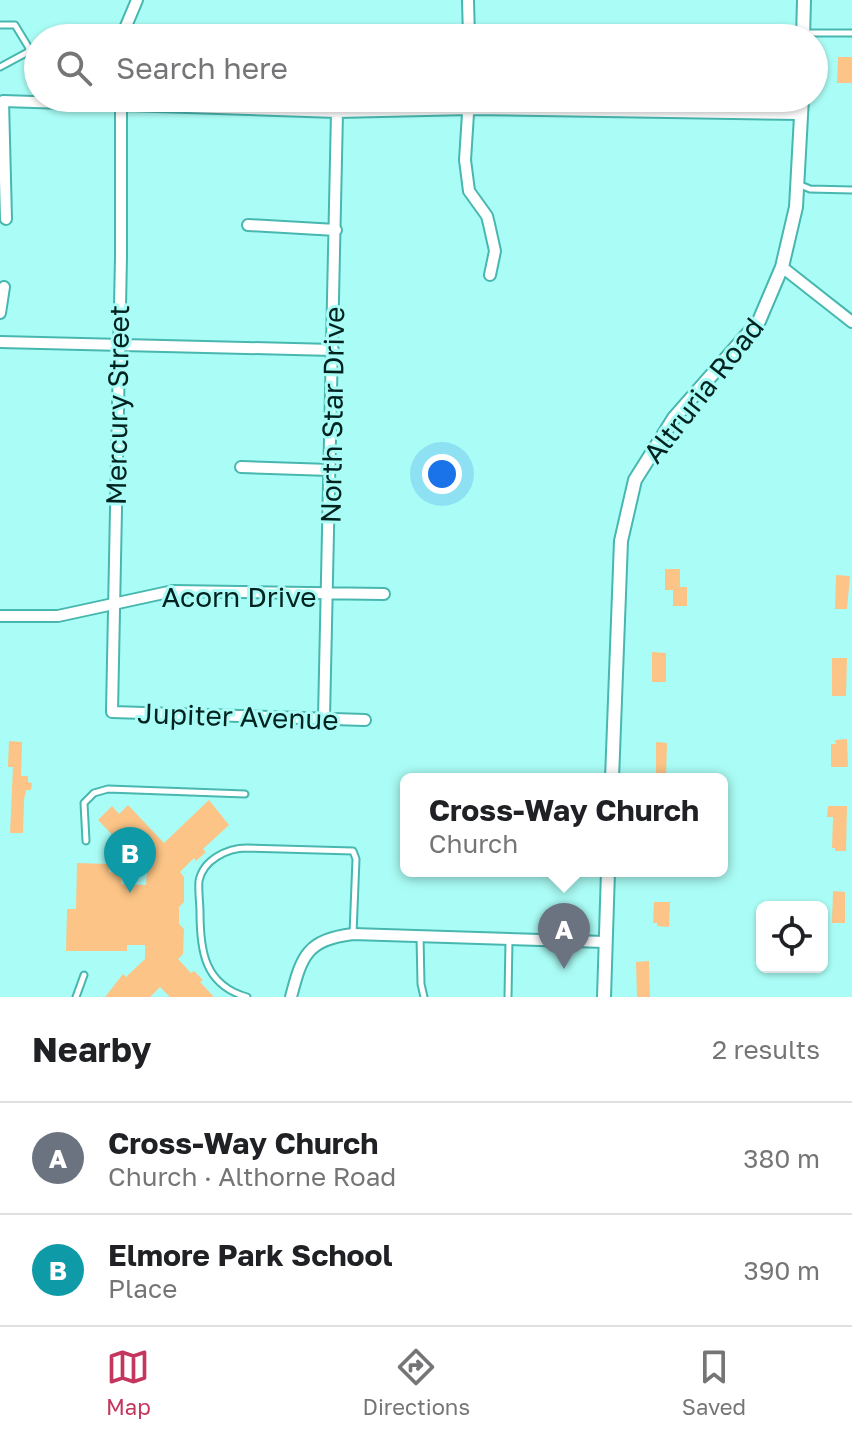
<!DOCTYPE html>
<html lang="en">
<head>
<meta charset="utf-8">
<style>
	body { margin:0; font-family:"Golos Text",sans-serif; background:#f2f2f2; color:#202124 }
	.controls { position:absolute; right:24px; bottom:24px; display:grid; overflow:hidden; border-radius:12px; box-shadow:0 2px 6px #0004 }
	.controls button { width:72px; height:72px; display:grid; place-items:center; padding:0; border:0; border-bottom:2px solid #e0e0e0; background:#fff; color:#202124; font:40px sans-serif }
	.you { position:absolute; left:442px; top:474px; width:28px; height:28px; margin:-20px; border:6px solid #fff; border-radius:50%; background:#1a73e8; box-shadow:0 0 0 12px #1a73e833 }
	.badge { display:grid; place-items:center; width:52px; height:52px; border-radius:50%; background:#c5365f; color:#fff; font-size:26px; font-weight:700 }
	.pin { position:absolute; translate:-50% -66px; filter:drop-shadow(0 2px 4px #0008) }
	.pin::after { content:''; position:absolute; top:42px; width:28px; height:24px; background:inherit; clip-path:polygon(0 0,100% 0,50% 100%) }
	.popup { position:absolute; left:400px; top:773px; width:328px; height:104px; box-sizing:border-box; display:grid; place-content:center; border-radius:12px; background:#fff; filter:drop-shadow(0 2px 6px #0005); font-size:26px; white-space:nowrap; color:#757577 }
	.popup b { font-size:30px; color:#202124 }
	.popup::after { content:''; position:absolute; left:50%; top:100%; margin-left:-16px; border:16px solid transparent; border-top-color:#fff }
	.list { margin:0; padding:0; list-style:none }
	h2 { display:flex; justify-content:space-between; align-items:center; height:104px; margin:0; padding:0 32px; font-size:34px }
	h2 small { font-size:26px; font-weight:400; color:#757577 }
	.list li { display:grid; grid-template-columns:52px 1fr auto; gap:24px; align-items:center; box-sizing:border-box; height:112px; padding:0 32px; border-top:2px solid #e0e0e0 }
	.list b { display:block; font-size:30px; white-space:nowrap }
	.list p { margin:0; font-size:26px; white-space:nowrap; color:#757577 }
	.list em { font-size:26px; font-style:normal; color:#757577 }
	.icon { flex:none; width:44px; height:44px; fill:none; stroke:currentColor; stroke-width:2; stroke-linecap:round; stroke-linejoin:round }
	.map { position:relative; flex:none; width:852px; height:997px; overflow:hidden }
	.search { position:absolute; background:#fff; box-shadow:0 2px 6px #0004; left:24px; right:24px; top:24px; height:88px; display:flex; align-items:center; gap:20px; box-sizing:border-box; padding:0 28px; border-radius:44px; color:#757577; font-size:30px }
	.sheet { height:328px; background:#fff }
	nav { display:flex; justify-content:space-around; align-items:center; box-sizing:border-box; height:112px; border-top:2px solid #e0e0e0; background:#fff; font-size:22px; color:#757577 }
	nav a { display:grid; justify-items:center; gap:4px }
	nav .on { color:#c5365f }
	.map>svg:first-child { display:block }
</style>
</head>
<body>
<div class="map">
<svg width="852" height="997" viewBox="0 0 852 997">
	<rect width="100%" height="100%" fill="#aafdf6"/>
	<path fill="#fcc486" d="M838,57h14v26h-15z
		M665,569h15v18h7v19h-14v-16h-8z
		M836,575l14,1 -3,33h-12z
		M652,652l14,1v29h-14z
		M832,658h15l-1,38h-14z
		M847,739l1,28h-17v-23h5l-1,-4z
		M9,741l13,1 -1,34h7v6l4,1 -1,7h-5l-2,10 -1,33h-13l3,-66h-5z
		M656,742l11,1 -1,35h-10z
		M209,800l20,25 -26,24 3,3 -10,9 -2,-3 -14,14 4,5v25l-5,5v17l5,5 -1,25 -5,5 13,14 3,-2 9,9 -3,2 14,15h-44l-10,-10 -10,10h-45l18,-23 3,3 19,-18v-14h-18v6h-61l1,-42h9l1,-46 32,1v8l12,2v10l25,1 1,-14 -19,-19 -2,3 -11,-11 3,-3 -20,-21 14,-14 7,8 9,-9 36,38z
		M828,806h19l-1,45h-11v-3h-3l1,-31h-6z
		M833,891l12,1v31h-13z
		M654,902h16l-1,25 -12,-1v-3h-4z
		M649,961l1,36h-13l-1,-35z"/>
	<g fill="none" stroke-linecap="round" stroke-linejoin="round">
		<g stroke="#47b7af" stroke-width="9">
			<path id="service" d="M0,25h15l14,23 -1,4 -28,15
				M804,33h48
				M798,184l12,5 42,1
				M86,841l-2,-38 10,-10 14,-4 137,5
				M420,936l1,48 3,13
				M76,997l8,-22
				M247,997c-43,-12 -47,-47 -47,-85 0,-10 -2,-21 -1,-31 4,-21 28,-33 48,-33l106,3 3,8 -3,75
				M508,997l1,-57"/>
		</g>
		<g stroke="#47b7af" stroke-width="14">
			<path id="minor" d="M468,0l1,38
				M121,38l16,-38
				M469,98l-4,62 4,31 18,25 2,8 6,27 -5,24
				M121,99v157l-9,456 253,8
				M6,219l-3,-118 334,11 133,-3 331,5
				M248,225l88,5
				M782,267l70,55
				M0,313l4,-26
				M0,342l333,8
				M241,467l89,3
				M0,616h58l115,-25 211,3
				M324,718l13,-606
				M291,997c11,-42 16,-57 62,-63l252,8"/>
		</g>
		<g stroke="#47b7af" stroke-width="16">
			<path id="tertiary" d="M803,38l1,-38
				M612,779l9,-238 14,-61 39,-62 85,-97 23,-54 14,-60 6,-109
				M604,997l4,-126"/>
		</g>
		<use href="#service" stroke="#fff" stroke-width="5"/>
		<use href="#minor" stroke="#fff" stroke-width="10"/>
		<use href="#tertiary" stroke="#fff" stroke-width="12"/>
	</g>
	<g text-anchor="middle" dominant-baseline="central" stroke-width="6" stroke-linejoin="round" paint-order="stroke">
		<g font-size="28" fill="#002320" stroke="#aafdf6">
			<text transform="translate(703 390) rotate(-52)">Altruria Road</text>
			<text transform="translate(117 405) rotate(-89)">Mercury Street</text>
			<text transform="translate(332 415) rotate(-89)">North Star Drive</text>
			<text x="239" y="596">Acorn Drive</text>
			<text transform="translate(238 716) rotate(2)">Jupiter Avenue</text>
		</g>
	</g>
</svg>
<div class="controls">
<button><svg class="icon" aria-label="locate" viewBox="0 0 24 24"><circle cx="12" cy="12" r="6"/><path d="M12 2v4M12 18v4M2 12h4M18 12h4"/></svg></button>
</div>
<div class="you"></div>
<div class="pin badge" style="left:564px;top:969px;background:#6b7280">A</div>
<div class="popup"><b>Cross-Way Church</b>Church</div>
<div class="pin badge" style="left:130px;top:893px;background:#0f9aa8">B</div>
<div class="search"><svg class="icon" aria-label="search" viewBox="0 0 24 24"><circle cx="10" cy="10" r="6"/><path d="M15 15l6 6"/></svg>Search here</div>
</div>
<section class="sheet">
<h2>Nearby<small>2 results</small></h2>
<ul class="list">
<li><span class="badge" style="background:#6b7280">A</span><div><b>Cross-Way Church</b><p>Church · Althorne Road</p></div><em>380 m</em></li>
<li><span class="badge" style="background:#0f9aa8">B</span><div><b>Elmore Park School</b><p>Place</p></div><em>390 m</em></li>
</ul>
</section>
<nav>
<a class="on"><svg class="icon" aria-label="map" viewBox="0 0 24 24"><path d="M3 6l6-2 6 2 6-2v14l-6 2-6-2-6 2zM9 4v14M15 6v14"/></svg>Map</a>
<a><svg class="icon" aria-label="directions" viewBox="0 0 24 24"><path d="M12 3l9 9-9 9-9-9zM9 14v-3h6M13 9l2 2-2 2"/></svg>Directions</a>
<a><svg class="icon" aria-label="saved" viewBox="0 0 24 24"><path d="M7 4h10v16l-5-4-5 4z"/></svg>Saved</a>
</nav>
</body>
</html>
